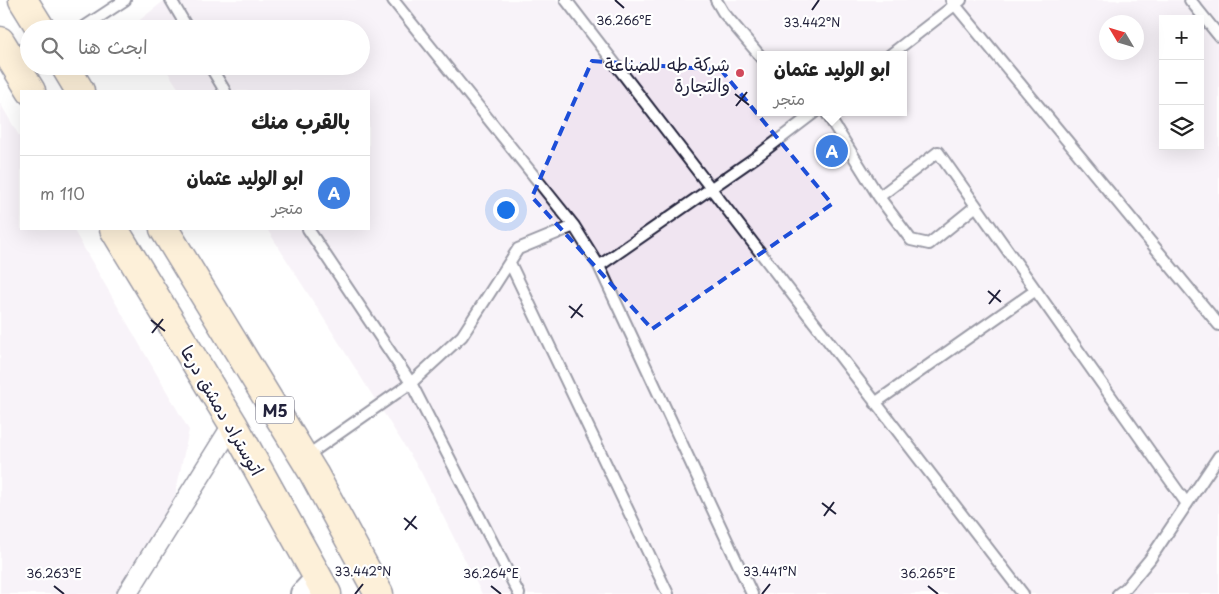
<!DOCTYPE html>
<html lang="ar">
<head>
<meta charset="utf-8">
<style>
	body { margin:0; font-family:"Playpen Sans","Playpen Sans Arabic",sans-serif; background:#f2f2f2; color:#222; direction:rtl }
	.controls { position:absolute; right:15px; top:15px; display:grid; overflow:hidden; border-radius:0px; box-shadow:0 5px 20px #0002 }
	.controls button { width:45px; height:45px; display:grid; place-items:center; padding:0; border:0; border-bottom:1px solid #e0e0e0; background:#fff; color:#222; font:25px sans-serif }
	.compass { position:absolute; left:1099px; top:15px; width:45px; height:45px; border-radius:50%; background:#fff; box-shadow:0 5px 20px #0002; rotate:308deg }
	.you { position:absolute; left:505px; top:209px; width:18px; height:18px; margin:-12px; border:4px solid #fff; border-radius:50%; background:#1a73e8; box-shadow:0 0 0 8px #1a73e833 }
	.badge { display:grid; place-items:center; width:32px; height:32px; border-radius:50%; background:#d1495b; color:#fff; font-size:16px; font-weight:700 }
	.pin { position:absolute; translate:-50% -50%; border:2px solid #fff; box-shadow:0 1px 5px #0006 }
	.popup { position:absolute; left:757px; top:51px; width:150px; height:65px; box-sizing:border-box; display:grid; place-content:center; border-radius:0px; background:#fff; filter:drop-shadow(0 1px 4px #0005); font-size:16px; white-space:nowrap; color:#767676 }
	.popup b { font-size:19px; color:#222 }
	.popup::after { content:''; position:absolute; left:50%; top:100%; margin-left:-10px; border:10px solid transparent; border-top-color:#fff }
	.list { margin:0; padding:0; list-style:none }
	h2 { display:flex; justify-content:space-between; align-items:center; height:65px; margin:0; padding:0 20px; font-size:21px }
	h2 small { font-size:16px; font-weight:400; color:#767676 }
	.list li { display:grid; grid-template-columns:32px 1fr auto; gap:15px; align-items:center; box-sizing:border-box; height:75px; padding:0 20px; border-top:1px solid #e0e0e0 }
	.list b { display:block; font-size:19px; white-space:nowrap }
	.list p { margin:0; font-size:16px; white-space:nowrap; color:#767676 }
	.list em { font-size:16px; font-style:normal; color:#767676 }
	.icon { flex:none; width:28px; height:28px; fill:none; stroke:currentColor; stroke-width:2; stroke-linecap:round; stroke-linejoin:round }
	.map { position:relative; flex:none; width:1219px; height:594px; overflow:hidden; direction:ltr }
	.search { position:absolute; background:#fff; box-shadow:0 5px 20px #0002; left:20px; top:20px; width:350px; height:55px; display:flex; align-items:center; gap:12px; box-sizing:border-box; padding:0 18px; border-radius:28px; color:#767676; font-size:19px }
	.panel { position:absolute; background:#fff; box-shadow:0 5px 20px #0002; left:20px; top:90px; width:350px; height:140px; border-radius:0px; direction:rtl }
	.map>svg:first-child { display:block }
</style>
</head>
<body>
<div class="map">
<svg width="1219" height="594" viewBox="0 0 1219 594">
	<rect width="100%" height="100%" fill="#fff"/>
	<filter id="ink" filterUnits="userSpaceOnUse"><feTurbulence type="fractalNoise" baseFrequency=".02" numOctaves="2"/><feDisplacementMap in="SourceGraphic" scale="10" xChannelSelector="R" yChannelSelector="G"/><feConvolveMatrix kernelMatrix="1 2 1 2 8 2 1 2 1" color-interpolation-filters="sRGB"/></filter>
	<g filter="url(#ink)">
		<path fill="#f0e5f1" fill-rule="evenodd" d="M165,0h1054v594h-737l-61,-122 -154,-243h102v-138h-189l-16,-25h197v-37h-221l-4,-6zM1163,19h37v127h-37zM1106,22h30v30h-30zM761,55h142v57h-142z
			M0,103l21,36v90h52l116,201 -20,94 -48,70h-121z"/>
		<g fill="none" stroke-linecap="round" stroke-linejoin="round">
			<g stroke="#22223b" stroke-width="14">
				<path id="service" d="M171,0l17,29
					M393,0l181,226 25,40 153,328
					M566,0l457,594
					M716,0l7,12 38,45
					M951,0l268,325
					M1190,0l29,36
					M81,29l44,-29
					M890,55l71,-55
					M210,66l15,25
					M826,112l53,85 59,-45 249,352
					M879,197l32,43 18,4 47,-38
					M308,229l103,154 108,211
					M510,263l158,331
					M599,266l157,-109 59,-45
					M875,403l161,-113
					M305,457l106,-74 51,-47 56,-87 56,-23
					M1118,594l8,-6 24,-29 69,-103"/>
			</g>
			<g stroke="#22223b" stroke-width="22">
				<path id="minor" d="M127,594l106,-170"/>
			</g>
			<g stroke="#22223b" stroke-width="28">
				<path id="tertiary" d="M303,594l16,-17"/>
			</g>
			<g stroke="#22223b" stroke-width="31">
				<path id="motorway" d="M23,0l18,29
					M0,41l31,50
					M65,66l15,25
					M114,229l119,195 94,170
					M164,229l150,245 65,120"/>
			</g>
			<use href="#service" stroke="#fff" stroke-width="10"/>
			<use href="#minor" stroke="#fff" stroke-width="19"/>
			<use href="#tertiary" stroke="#fff" stroke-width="24"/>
			<use href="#motorway" stroke="#faddab" stroke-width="28"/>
		</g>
	</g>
	<path d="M0 0H1219V594H0ZM592,61l129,9 111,134 -180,125 -120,-132z" fill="#fff" fill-opacity=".55" fill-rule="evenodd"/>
	<path fill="none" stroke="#1d4ed8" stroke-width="4" stroke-dasharray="10 6" stroke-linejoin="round" d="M592,61l129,9 111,134 -180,125 -120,-132z"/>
	<path fill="none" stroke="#22223b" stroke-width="2" d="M615,0l9,8M812,10l7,-10M735,94l14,11M736,106l11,-14M988,291l13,11M989,304l11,-14M569,306l14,11M571,318l11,-14M151,320l14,11M152,333l11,-14M822,503l14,11M824,516l10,-14M404,518l13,11M405,530l11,-14M54,586l10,8M491,586l10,8M928,586l10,8M355,594l8,-10M762,594l8,-10"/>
	<circle fill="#d1495b" stroke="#fff" stroke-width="2" cx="740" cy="73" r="5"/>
	<g text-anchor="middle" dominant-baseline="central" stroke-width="4.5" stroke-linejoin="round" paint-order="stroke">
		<rect fill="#fff" stroke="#646476" stroke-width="1" x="256" y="396.5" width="38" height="27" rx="4"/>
		<g font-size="16" font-weight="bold" fill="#22223b">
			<text x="275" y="410">M5</text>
		</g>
		<g font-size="18" fill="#22223b" stroke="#fff" text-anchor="end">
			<text x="730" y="63">شركة طه للصناعة<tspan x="730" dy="21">والتجارة</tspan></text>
		</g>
		<g font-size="18" fill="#22223b" stroke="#fff">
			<text transform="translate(223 410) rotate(60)">اتوستراد دمشق درعا</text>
		</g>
	</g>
	<g font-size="12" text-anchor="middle" fill="#22223b" stroke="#fff" stroke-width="4.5" stroke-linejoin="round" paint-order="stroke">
		<text x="624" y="25">36.266°E</text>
		<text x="812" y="27">33.442°N</text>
		<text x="363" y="576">33.442°N</text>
		<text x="770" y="576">33.441°N</text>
		<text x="54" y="578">36.263°E</text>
		<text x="491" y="578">36.264°E</text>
		<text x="928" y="578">36.265°E</text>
	</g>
</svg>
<div class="controls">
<button>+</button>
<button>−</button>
<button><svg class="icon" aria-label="layers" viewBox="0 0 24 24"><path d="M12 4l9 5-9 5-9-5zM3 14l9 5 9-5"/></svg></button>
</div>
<svg class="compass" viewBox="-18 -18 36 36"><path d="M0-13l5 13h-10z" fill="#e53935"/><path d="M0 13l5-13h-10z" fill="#767676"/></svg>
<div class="you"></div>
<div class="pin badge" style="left:832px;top:151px;background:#3f7fe0">A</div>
<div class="popup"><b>ابو الوليد عثمان</b>متجر</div>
<div class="search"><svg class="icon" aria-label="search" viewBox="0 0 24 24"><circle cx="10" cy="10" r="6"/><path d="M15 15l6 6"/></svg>ابحث هنا</div>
<section class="panel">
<h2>بالقرب منك<small></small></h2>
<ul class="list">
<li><span class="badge" style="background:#3f7fe0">A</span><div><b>ابو الوليد عثمان</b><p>متجر</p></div><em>110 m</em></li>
</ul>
</section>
</div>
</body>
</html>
